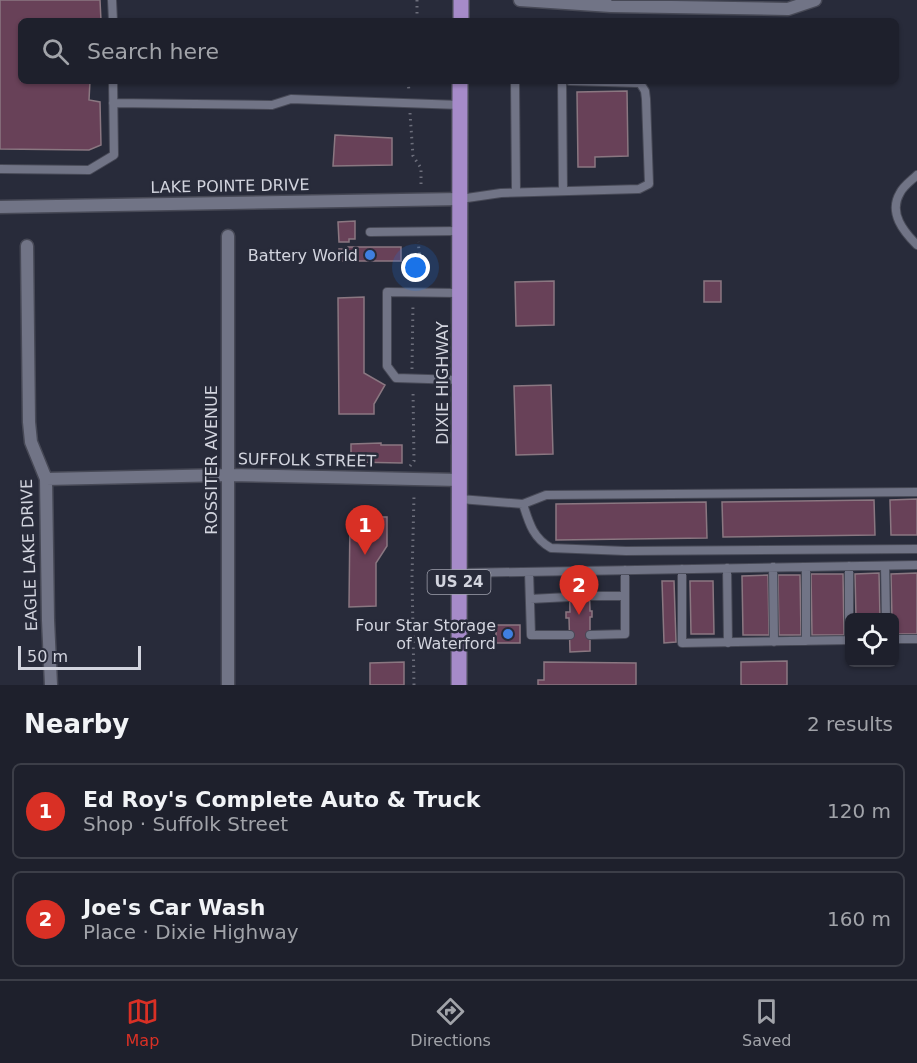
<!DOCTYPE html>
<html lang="en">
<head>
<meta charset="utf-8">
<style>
	body { margin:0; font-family:"DejaVu Sans",sans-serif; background:#262834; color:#f1f3f6 }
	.controls { position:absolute; right:18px; bottom:18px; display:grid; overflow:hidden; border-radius:9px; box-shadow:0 2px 4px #0004 }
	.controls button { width:54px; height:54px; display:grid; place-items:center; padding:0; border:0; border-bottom:2px solid #3c3e48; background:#1e202c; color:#f1f3f6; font:30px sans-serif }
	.scale { position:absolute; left:18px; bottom:15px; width:123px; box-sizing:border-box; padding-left:6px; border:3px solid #d2d4de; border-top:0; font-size:16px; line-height:21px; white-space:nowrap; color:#d2d4de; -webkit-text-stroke:4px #282b3a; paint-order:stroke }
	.you { position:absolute; left:416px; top:268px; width:21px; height:21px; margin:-15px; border:4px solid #fff; border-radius:50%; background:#1a73e8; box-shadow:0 0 0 9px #1a73e833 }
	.badge { display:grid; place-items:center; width:39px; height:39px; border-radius:50%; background:#d93025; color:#fff; font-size:20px; font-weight:700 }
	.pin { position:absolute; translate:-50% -50px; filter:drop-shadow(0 2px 3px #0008) }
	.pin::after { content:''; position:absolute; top:32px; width:21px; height:18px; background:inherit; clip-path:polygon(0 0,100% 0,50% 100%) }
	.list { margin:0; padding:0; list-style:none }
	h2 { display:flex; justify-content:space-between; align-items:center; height:78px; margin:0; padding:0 24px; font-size:26px }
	h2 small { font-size:20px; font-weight:400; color:#a1a3a9 }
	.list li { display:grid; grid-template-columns:39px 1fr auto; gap:18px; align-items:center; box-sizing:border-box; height:96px; margin:0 12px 12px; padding:0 12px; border:2px solid #3c3e48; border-radius:9px }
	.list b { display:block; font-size:22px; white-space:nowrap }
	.list p { margin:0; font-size:20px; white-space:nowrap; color:#a1a3a9 }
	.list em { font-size:20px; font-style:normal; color:#a1a3a9 }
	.icon { flex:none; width:33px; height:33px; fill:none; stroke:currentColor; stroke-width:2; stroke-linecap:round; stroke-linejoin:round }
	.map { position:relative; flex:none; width:917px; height:685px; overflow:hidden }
	.search { position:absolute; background:#1e202c; box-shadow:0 2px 4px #0004; left:18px; right:18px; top:18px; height:66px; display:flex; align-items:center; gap:15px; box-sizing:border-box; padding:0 21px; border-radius:9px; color:#a1a3a9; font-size:22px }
	.sheet { height:294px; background:#1e202c }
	nav { display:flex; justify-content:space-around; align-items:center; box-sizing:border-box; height:84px; border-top:2px solid #3c3e48; background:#1e202c; font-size:16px; color:#a1a3a9 }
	nav a { display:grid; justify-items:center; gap:3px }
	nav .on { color:#d93025 }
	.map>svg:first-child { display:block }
</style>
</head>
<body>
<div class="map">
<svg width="917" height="685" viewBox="0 0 917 685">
	<rect width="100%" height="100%" fill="#282b3a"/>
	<path fill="#684158" stroke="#8a7781" stroke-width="1.5" d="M0,0h100l1,21h-80v60h69l-1,19 11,2 1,43 -12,5 -89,-1z
		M627,91l1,65 -33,1v10h-17l-1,-75z
		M335,135l57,3v27l-59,1z
		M355,221v18h-6v3h-10l-1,-20z
		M348,247h53v14h-62v-12h9z
		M554,281v44l-38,1 -1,-44z
		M704,281h17v21h-17z
		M364,297v76l21,12 -11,19v10h-35l-1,-116z
		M551,385l2,69 -37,1 -2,-69z
		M381,443v2h21v18l-51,-1v-18z
		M917,499v36h-26l-1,-35z
		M874,500l1,35 -152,2 -1,-35z
		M706,502l1,36 -151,2v-36z
		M350,517h37v29l-11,17v43l-27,1z
		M879,573l1,45h-24l-1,-44z
		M917,573v61h-23v-16h-2l-1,-44z
		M811,574h32l1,61h-32z
		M768,575l1,60h-26l-1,-59z
		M778,575h22l1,60h-22z
		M569,577h20l1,34h2v6h-2v34l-20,1 -1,-34h-3v-6h4z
		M662,581h12l2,61 -12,1z
		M690,581h23l1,53h-23z
		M496,625h24v18h-24z
		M787,661v24h-46v-23z
		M404,662v23h-34v-22z
		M544,662l92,1v22h-98v-5h6z"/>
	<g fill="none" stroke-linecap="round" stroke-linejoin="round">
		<g stroke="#474956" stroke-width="10">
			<path id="lane" d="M112,0l1,21
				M515,81l1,111
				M562,81l1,110
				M113,103l159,2 19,-6 169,6
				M0,169l89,1 25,-15 -1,-74
				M917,175c-5,5 -14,11 -17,18 -12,20 4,39 17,52
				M460,199l41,-6 138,-4 10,-5 -3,-85 -1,-8 -5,-8 -70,-2
				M370,232l90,-1
				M460,293l-73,-1v74l9,12 64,2
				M460,499l63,5 23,-9 371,-3
				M523,504c6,19 10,34 28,44l75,3 291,-2
				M849,566v74
				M885,566l1,52
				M773,567l1,75
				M806,567v74
				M727,568l1,75
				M682,569v74l168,-3
				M529,572l2,63h39
				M459,573l458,-8
				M589,596h36
				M530,599l39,-2
				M590,635l35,-1v-64
				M894,639h23"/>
		</g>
		<g stroke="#474956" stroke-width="15">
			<path id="street" d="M520,0l91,6 177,3 27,-9
				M0,207l460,-8
				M228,236v449
				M27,246l2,176 2,20 15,37 2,141 3,65
				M46,479l181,-4 233,5"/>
		</g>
		<g stroke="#474956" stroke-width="18">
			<path id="primary" d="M461,21v-21
				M459,685l1,-604"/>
		</g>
		<path stroke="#6c6e7b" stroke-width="3" stroke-dasharray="1.5 4.5" stroke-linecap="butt" d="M417,0v21
			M408,81l1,10
			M410,113l3,43 8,12v20
			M413,282v-14l7,-11 -2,-15
			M412,369l1,-66
			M410,466l4,-5 -1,-71
			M414,685l-2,-108 2,-81"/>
		<use href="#lane" stroke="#717486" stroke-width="8"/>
		<use href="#street" stroke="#717486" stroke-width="12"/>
		<use href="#primary" stroke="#a68bc9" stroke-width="15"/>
	</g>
	<g fill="#3f7fe0" stroke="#282b3a" stroke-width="2">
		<circle cx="370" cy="255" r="6"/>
		<circle cx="508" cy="634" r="6"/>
	</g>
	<g text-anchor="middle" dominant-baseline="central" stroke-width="5" stroke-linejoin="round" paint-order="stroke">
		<rect fill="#282b3a" stroke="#9fa1ad" stroke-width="1.5" x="427.5" y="570" width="63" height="24" rx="4.5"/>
		<g font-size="15" font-weight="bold" fill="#d2d4de">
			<text x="459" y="582">US 24</text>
		</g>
		<g font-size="16" fill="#d2d4de" stroke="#282b3a">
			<text transform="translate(230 186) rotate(-1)">LAKE POINTE DRIVE</text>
			<text transform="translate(442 383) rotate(-90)">DIXIE HIGHWAY</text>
			<text transform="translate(211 460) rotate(-90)">ROSSITER AVENUE</text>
			<text transform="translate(307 460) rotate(1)">SUFFOLK STREET</text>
			<text transform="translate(29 555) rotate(-92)">EAGLE LAKE DRIVE</text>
		</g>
		<g font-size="16" fill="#d2d4de" stroke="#282b3a" text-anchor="end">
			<text x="358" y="255">Battery World</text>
			<text x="496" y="625">Four Star Storage<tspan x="496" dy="18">of Waterford</tspan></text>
		</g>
	</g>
</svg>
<div class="controls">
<button><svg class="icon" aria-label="locate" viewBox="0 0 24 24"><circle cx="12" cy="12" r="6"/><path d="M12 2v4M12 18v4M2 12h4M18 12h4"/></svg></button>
</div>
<div class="scale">50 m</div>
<div class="you"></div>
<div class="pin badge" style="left:365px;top:555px">1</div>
<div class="pin badge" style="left:579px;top:615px">2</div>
<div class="search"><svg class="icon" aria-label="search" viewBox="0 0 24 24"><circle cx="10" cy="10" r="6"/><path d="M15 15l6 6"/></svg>Search here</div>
</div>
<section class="sheet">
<h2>Nearby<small>2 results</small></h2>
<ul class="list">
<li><span class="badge">1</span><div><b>Ed Roy's Complete Auto &amp; Truck</b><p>Shop · Suffolk Street</p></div><em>120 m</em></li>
<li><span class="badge">2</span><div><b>Joe's Car Wash</b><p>Place · Dixie Highway</p></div><em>160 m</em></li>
</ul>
</section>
<nav>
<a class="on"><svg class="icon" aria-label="map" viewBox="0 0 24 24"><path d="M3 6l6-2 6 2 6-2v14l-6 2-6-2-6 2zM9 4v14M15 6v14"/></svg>Map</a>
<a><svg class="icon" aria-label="directions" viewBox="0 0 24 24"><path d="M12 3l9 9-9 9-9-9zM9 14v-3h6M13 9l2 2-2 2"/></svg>Directions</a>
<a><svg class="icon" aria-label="saved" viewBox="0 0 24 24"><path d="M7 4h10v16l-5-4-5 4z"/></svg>Saved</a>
</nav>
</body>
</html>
